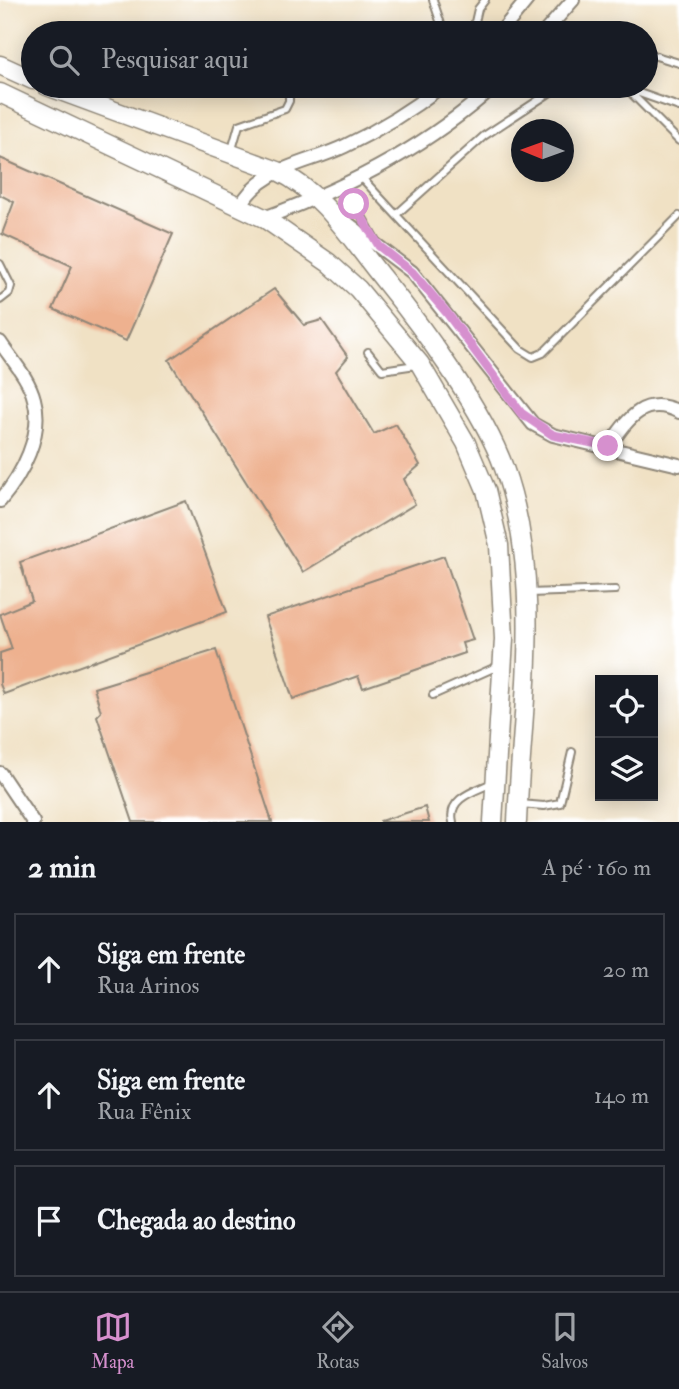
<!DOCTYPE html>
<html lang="pt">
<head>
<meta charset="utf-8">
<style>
	body { margin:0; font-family:"IM FELL Double Pica",serif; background:#242831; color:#f1f3f6 }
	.controls { position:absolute; right:21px; bottom:21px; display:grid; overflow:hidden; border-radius:0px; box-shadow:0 4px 18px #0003 }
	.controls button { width:63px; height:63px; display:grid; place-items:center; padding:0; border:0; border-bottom:2px solid #363941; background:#171b24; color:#f1f3f6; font:35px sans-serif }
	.compass { position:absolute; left:511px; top:119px; width:63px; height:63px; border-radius:50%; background:#171b24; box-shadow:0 4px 18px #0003; rotate:271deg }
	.stop { position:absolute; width:21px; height:21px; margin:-16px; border:5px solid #d690ce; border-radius:50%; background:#fff }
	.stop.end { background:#d690ce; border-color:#fff; box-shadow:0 2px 7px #0008 }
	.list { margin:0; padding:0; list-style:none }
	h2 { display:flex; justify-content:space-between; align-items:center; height:91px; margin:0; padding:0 28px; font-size:30px }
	h2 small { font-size:23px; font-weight:400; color:#9ea1a6 }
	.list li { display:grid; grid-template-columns:46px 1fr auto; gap:21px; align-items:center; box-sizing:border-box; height:112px; margin:0 14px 14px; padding:0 14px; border:2px solid #363941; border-radius:0px }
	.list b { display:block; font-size:26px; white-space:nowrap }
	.list p { margin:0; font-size:23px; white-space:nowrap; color:#9ea1a6 }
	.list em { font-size:23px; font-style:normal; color:#9ea1a6 }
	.icon { flex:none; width:38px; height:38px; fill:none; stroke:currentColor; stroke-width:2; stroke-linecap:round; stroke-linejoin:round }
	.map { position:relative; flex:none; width:679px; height:822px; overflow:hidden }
	.search { position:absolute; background:#171b24; box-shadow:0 4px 18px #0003; left:21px; right:21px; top:21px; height:77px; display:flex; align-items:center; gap:18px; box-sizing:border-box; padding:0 24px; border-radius:38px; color:#9ea1a6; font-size:26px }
	.sheet { height:469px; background:#171b24 }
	nav { display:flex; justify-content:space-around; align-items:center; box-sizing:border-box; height:98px; border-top:2px solid #363941; background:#171b24; font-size:19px; color:#9ea1a6 }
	nav a { display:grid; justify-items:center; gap:4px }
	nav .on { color:#d690ce }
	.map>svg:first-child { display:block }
</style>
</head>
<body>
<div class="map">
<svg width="679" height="822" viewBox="0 0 679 822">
	<rect width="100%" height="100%" fill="#fff"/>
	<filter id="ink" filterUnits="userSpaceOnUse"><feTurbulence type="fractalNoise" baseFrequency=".0143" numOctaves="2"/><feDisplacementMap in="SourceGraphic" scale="14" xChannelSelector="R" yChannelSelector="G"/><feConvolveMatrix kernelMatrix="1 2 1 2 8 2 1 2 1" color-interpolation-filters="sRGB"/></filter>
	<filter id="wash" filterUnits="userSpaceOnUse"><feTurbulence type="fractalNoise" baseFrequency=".00686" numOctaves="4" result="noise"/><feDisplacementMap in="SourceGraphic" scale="28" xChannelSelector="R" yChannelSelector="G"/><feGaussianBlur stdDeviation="1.57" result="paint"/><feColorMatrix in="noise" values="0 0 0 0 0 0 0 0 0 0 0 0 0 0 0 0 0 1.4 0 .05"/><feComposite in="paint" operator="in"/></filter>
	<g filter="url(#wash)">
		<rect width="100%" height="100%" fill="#f0e1c4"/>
		<g id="blocks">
			<path fill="#eeb18f" d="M0,158l173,76 -47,107 -73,-32 19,-43 -70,-32 12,-32 -14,-7z
				M274,289l30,36 18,-5 26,37 -12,14 38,63 22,-10 24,41 -16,14 11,25 -112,68 -134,-212z
				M186,501l41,111 -223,82 -4,-10v-31l12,-4 -12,-35 32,-13 -12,-39z
				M444,556l29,84 -11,3 3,10 -102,35 -5,-12 -65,23 -28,-82z
				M216,650l56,172h-139l-36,-106 4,-4 -7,-24z
				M425,807l4,15h-49v-1z"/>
		</g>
	</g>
	<g filter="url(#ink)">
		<use href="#blocks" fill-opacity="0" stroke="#8e8678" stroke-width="2"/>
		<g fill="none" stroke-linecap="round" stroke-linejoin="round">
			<g stroke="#8e8678" stroke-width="10">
				<path id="lane" d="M433,0l11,33
					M553,25l28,8
					M483,33l-8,-11 3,-13 7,-9
					M646,53l33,10
					M619,86l60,21
					M625,87l54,54
					M231,153l8,-28 46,-16 4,-8v-15
					M361,177l159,172 13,8 10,-4 136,-137
					M345,187l30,52
					M398,213l86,-77 76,-50
					M0,264l11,22 -2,7 -9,7
					M368,352l14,18 34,-5
					M529,593l86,-3
					M433,695l65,-29
					M520,804l24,2 16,-3 12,-51
					M453,822c-6,-24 22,-31 39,-39"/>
			</g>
			<g stroke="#8e8678" stroke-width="16">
				<path id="street" d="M500,33l27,-33
					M544,33l29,-33
					M240,207c20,-40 68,-43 105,-61 34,-16 67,-37 97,-60
					M264,218c83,-30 164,-72 230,-132
					M342,219l70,53 121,152 20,11 126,30
					M0,342c11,17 29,36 34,57 10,35 -12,76 -34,102
					M609,446c19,-27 35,-52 70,-34
					M0,773l33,49"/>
			</g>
			<g stroke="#8e8678" stroke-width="21">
				<path id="secondary" d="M0,65l33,15
					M47,86l231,85c47,23 74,70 106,109 39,48 100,131 120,188 40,112 18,238 13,354
					M0,93l264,125 65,45 29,26 62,75 46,79 20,47 13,55 5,94 -11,183"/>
			</g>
			<use href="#lane" stroke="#fff" stroke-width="6"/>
			<use href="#street" stroke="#fff" stroke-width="12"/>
			<use href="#secondary" stroke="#fff" stroke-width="18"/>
		</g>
	</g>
	<g fill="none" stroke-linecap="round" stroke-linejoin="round" filter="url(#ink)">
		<path stroke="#d690ce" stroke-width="9" d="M354,204l25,42 33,26 35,41 74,100 32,22 55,11"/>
	</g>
</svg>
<div class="controls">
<button><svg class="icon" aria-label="locate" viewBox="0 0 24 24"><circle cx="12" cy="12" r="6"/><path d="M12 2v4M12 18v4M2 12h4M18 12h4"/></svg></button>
<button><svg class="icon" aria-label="layers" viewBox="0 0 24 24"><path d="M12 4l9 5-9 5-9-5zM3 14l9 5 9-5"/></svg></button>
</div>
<svg class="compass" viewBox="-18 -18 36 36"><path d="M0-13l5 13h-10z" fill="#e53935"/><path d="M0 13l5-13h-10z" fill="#9ea1a6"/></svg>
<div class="stop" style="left:354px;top:204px"></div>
<div class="stop end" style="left:608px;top:446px"></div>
<div class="search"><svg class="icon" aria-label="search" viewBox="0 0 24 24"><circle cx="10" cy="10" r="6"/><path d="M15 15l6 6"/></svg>Pesquisar aqui</div>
</div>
<section class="sheet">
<h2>2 min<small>A pé · 160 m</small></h2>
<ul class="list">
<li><svg class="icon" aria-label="ahead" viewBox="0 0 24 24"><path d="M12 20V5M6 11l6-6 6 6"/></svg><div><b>Siga em frente</b><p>Rua Arinos</p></div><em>20 m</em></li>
<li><svg class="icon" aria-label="ahead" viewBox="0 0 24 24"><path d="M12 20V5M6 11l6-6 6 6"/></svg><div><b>Siga em frente</b><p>Rua Fênix</p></div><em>140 m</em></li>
<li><svg class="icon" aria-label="arrive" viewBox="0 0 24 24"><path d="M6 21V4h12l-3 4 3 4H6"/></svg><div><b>Chegada ao destino</b></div></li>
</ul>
</section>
<nav>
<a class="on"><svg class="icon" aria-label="map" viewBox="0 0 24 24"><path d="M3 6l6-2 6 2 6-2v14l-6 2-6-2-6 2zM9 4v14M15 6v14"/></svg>Mapa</a>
<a><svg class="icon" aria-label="directions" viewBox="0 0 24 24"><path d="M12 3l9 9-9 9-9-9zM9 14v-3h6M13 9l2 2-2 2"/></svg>Rotas</a>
<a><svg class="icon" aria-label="saved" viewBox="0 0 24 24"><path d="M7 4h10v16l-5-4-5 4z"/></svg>Salvos</a>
</nav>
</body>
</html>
